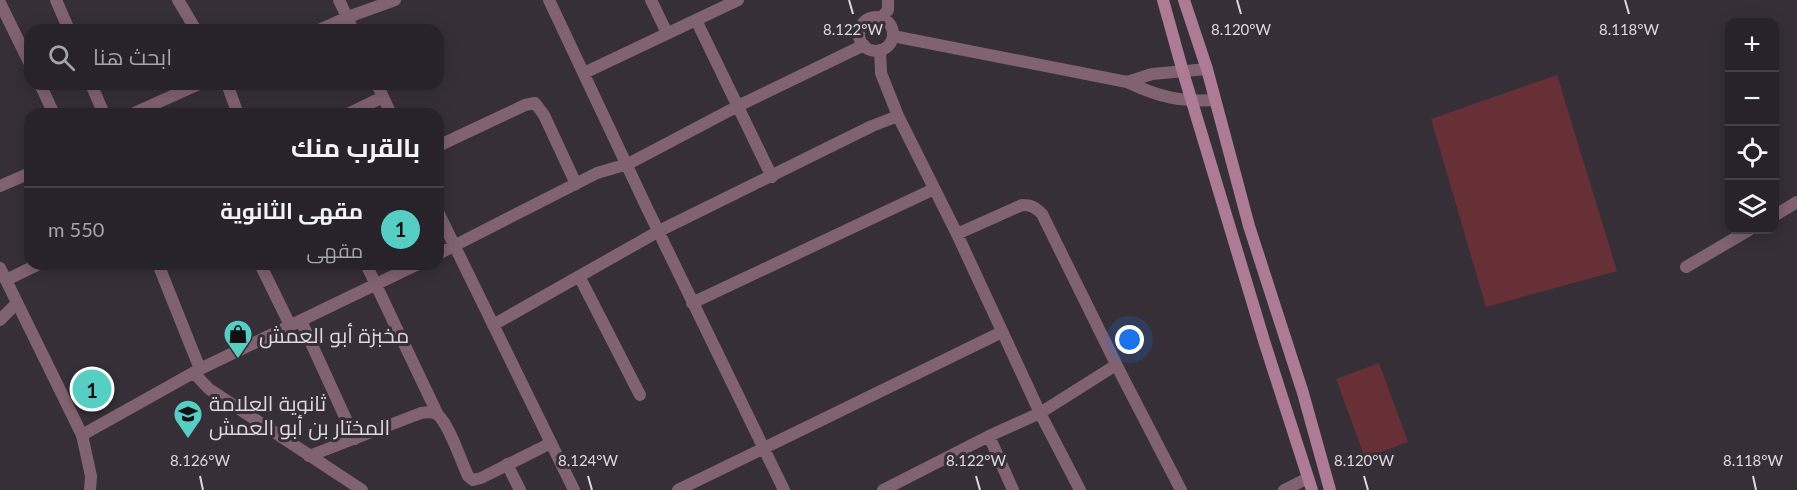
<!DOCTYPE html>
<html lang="ar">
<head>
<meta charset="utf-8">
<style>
	body { margin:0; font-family:Lato,Cairo,sans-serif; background:#302b32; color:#f1f3f6; direction:rtl }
	.controls { position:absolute; right:18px; top:18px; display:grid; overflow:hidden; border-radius:12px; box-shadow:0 3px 15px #0003 }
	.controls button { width:54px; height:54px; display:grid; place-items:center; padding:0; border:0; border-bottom:2px solid #444047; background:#28232a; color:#f1f3f6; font:30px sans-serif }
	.you { position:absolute; left:1130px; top:340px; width:21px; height:21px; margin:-15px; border:4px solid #fff; border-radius:50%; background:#1a73e8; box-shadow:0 0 0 9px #1a73e833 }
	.badge { display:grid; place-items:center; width:39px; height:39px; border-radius:50%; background:#56cec4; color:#111; font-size:20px; font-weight:700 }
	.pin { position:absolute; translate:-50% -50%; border:3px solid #fff; box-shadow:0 2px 6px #0006 }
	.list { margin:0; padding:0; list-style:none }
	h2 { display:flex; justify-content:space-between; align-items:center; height:78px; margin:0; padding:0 24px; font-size:26px }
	h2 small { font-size:20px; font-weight:400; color:#a5a4a8 }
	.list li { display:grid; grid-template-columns:39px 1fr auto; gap:18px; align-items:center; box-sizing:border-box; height:84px; padding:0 24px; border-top:2px solid #444047 }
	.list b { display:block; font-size:22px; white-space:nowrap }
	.list p { margin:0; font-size:20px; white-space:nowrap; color:#a5a4a8 }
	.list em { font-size:20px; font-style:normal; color:#a5a4a8 }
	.icon { flex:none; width:33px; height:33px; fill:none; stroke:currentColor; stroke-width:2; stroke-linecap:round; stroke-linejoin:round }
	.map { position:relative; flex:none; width:1797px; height:490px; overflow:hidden; direction:ltr }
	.search { position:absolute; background:#28232a; box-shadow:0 3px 15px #0003; left:24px; top:24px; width:420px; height:66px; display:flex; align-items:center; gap:15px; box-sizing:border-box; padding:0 21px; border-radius:18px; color:#a5a4a8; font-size:22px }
	.panel { position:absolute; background:#28232a; box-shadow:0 3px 15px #0003; left:24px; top:108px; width:420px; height:162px; border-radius:18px; direction:rtl }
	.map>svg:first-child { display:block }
</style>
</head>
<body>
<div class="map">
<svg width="1797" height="490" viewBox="0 0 1797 490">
	<rect width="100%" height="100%" fill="#362f38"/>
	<path fill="#663036" d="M1557,75l60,196 -131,36 -55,-188z
		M1379,363l29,79 -43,16 -29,-79z"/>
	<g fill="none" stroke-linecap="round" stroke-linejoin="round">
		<path stroke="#816271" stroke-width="12" d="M56,0l13,30
			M178,0l18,30
			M339,0l14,30
			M549,0l97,206 138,284
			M651,0l16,33
			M0,3l30,61
			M882,17l6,-7v-10
			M859 34a17 17 0 1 1 34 0a17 17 0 1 1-34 0Z
			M696,20l76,157
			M319,30l29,-13 47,-17
			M893,36l234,46c32,15 53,20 88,18
			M880,50l1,23 17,43 59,118 83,179 40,77
			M584,73l154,-73
			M1127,82l25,-8 55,-5
			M40,84l14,30
			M91,84l13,30
			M227,84l11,30
			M377,84l14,30
			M132,114l67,-30
			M348,114l35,-17
			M438,146l87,-41 10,-2 9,12 32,69
			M0,186l30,-13
			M438,212l136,278
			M1774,216l23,-14
			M957,234l65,-29c9,0 13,2 20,9l80,162 59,114
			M438,254l159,-81 31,-9 110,-58 126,-61
			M158,264l42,105
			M260,264l30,61
			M366,264l72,151
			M1686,267l63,-37
			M579,276l61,119
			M6,280l33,-16
			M692,303l242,-114
			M0,320l17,-17
			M301,321l54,118
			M493,325l166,-94 213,-105 26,-10
			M194,373l15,16 153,101
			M82,435l118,-66 218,-105
			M989,436l24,54
			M309,456l112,-43c7,-1 13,-2 18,3 11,11 22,45 29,60l5,4 8,-2 70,-35
			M507,464l13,26
			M678,490l324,-158
			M883,490l106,-54 51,-23 76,-48
			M1284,490l24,-12"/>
		<path stroke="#816271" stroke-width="12" d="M0,268l82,167 9,41 -1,14"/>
		<path stroke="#ad7b95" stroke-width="12" d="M1163,0l20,72 82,272 47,146
			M1184,0l23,69 42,157 54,167 27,97"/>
	</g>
	<path fill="none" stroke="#ddd8de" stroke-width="2" d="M849,0l4,14M1237,0l4,14M1625,0l4,14M200,476l3,14M588,476l4,14M976,476l4,14M1364,476l4,14M1753,476l3,14"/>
	<defs>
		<g id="shop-pin" transform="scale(1.5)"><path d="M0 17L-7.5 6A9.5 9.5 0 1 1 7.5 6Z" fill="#56cec4" stroke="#362f38"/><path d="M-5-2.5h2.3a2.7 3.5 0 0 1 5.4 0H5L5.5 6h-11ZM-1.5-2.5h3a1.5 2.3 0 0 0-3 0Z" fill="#111"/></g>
		<g id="school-pin" transform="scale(1.5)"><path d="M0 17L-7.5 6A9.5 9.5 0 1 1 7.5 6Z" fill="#56cec4" stroke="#362f38"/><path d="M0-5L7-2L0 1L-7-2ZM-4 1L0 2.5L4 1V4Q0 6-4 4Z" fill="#111"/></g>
	</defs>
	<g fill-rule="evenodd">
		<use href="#shop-pin" x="238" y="334"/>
		<use href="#school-pin" x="188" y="414"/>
	</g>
	<g text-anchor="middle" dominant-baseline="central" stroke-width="6" stroke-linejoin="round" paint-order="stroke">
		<g font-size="21" fill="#ddd8de" stroke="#362f38" text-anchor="start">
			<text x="259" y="334">مخبزة أبو العمش</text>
			<text x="209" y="402">ثانوية العلامة<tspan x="209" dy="24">المختار بن أبو العمش</tspan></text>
		</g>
	</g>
	<g font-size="15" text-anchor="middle" fill="#ddd8de" stroke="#362f38" stroke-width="6" stroke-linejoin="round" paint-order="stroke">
		<text x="853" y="35">8.122°W</text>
		<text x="1241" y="35">8.120°W</text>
		<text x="1629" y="35">8.118°W</text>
		<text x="200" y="466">8.126°W</text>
		<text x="588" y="466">8.124°W</text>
		<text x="976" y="466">8.122°W</text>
		<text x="1364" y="466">8.120°W</text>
		<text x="1753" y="466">8.118°W</text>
	</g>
</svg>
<div class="controls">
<button>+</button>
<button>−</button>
<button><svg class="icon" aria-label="locate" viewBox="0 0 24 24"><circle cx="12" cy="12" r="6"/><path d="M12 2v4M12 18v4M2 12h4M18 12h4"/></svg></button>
<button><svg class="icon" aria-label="layers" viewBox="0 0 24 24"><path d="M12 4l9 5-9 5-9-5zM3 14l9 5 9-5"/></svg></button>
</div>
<div class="you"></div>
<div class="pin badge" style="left:92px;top:389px">1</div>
<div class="search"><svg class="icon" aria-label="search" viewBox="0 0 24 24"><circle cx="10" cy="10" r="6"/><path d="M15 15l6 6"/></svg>ابحث هنا</div>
<section class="panel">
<h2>بالقرب منك<small></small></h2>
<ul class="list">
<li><span class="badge">1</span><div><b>مقهى الثانوية</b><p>مقهى</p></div><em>550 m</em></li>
</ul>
</section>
</div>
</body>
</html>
